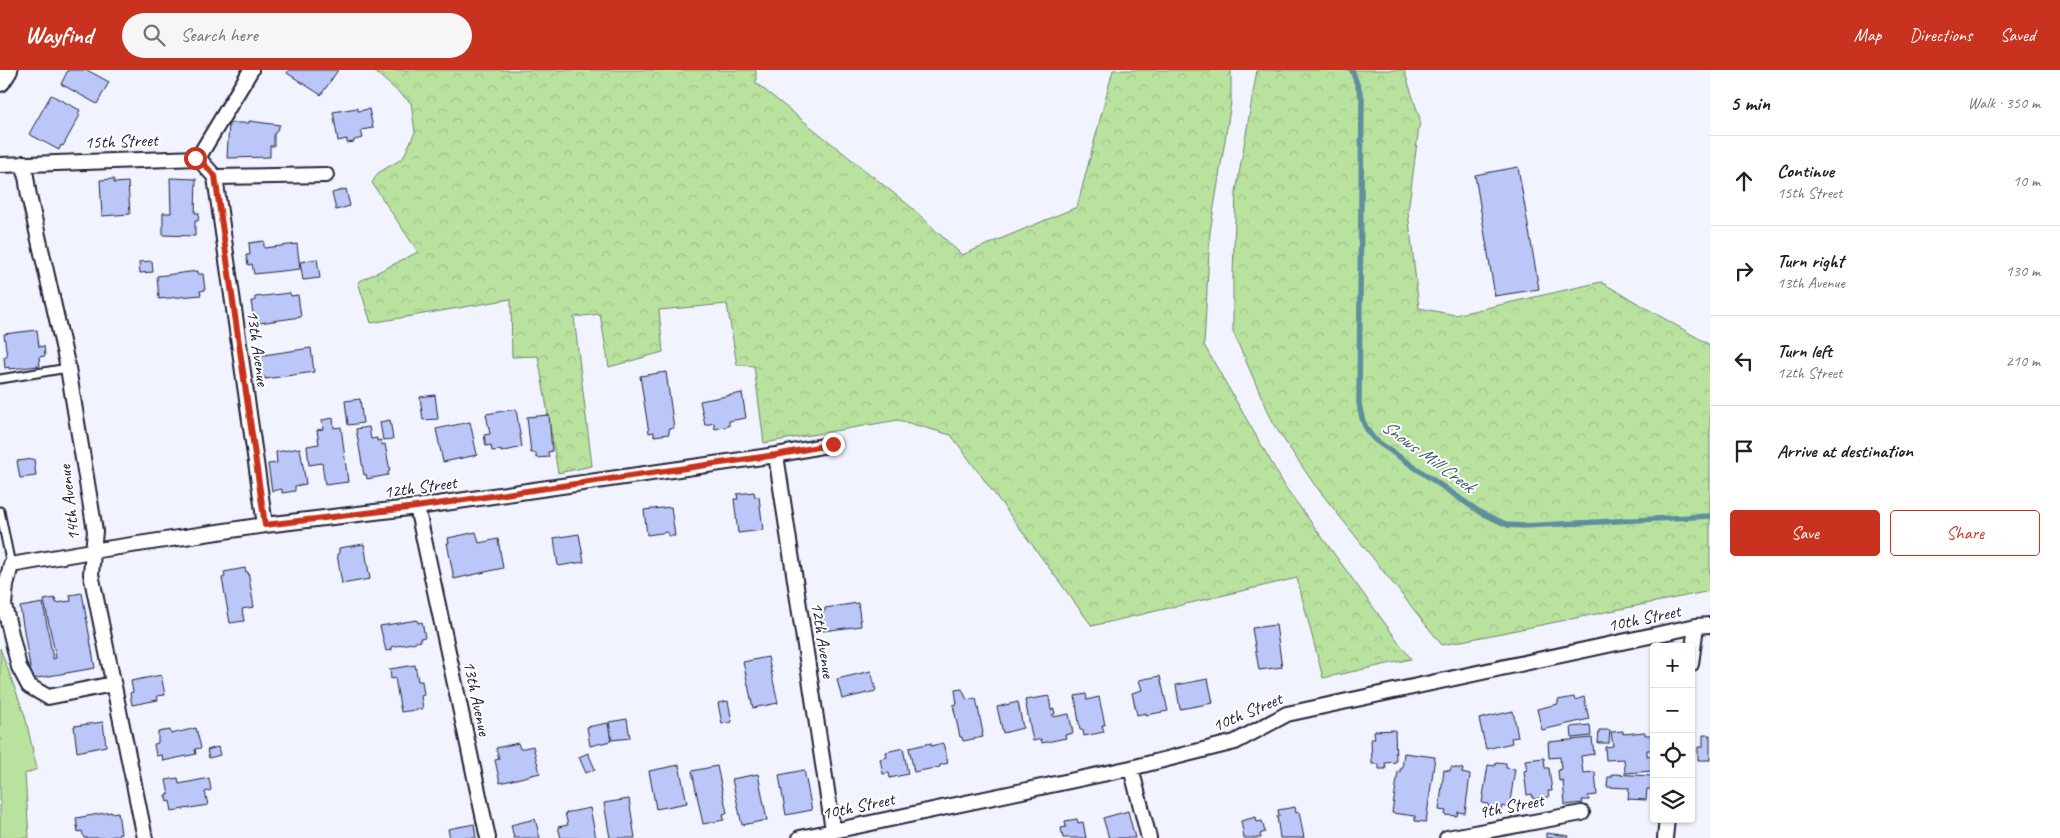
<!DOCTYPE html>
<html lang="en">
<head>
<meta charset="utf-8">
<style>
	body { margin:0; font-family:Caveat,sans-serif; background:#f6f6f6; color:#202124 }
	.controls { position:absolute; right:15px; bottom:15px; display:grid; overflow:hidden; border-radius:5px; box-shadow:0 1px 4px #0004 }
	.controls button { width:45px; height:45px; display:grid; place-items:center; padding:0; border:0; border-bottom:1px solid #e0e0e0; background:#fff; color:#202124; font:25px sans-serif }
	.stop { position:absolute; width:15px; height:15px; margin:-11px; border:4px solid #c8321e; border-radius:50%; background:#fff }
	.stop.end { background:#c8321e; border-color:#fff; box-shadow:0 1px 5px #0008 }
	.list { margin:0; padding:0; list-style:none }
	h2 { display:flex; justify-content:space-between; align-items:center; height:65px; margin:0; padding:0 20px; font-size:21px }
	h2 small { font-size:16px; font-weight:400; color:#757577 }
	.list li { display:grid; grid-template-columns:32px 1fr auto; gap:15px; align-items:center; box-sizing:border-box; height:90px; padding:0 20px; border-top:1px solid #e0e0e0 }
	.list b { display:block; font-size:19px; white-space:nowrap }
	.list p { margin:0; font-size:16px; white-space:nowrap; color:#757577 }
	.list em { font-size:16px; font-style:normal; color:#757577 }
	.actions { display:flex; gap:10px; padding:15px 20px }
	.actions a { flex:1; padding:11px 0; border:1px solid #c8321e; border-radius:5px; text-align:center; font-size:18px; color:#c8321e }
	.actions .main { background:#c8321e; color:#fff }
	.icon { flex:none; width:28px; height:28px; fill:none; stroke:currentColor; stroke-width:2; stroke-linecap:round; stroke-linejoin:round }
	.map { position:relative; flex:none; width:1710px; height:768px; overflow:hidden }
	header { display:flex; align-items:center; gap:30px; box-sizing:border-box; height:70px; padding:0 25px; background:#c8321e; color:#fff }
	header strong { font-size:24px }
	nav { display:flex; gap:28px; margin-inline-start:auto; font-size:18px }
	.search { width:350px; height:45px; background:#f6f6f6; display:flex; align-items:center; gap:12px; box-sizing:border-box; padding:0 18px; border-radius:28px; color:#757577; font-size:19px }
	main { display:flex }
	aside { flex:1; background:#fff }
	.map>svg:first-child { display:block }
</style>
</head>
<body>
<header>
<strong>Wayfind</strong>
<div class="search"><svg class="icon" aria-label="search" viewBox="0 0 24 24"><circle cx="10" cy="10" r="6"/><path d="M15 15l6 6"/></svg>Search here</div>
<nav><a>Map</a><a>Directions</a><a>Saved</a></nav>
</header>
<main>
<div class="map">
<svg width="1710" height="768" viewBox="0 0 1710 768">
	<defs>
		<pattern id="forest-crowns" width="20" height="18" patternUnits="userSpaceOnUse" patternTransform="scale(1.25)"><rect width="20" height="18" fill="#b9e29e"/><path d="M2 6a3 3 0 1 1 6 0M12 15a3 3 0 1 1 6 0" fill="none" stroke="#9fc289"/></pattern>
	</defs>
	<rect width="100%" height="100%" fill="#f1f4fe"/>
	<filter id="ink" filterUnits="userSpaceOnUse"><feTurbulence type="fractalNoise" baseFrequency=".02" numOctaves="2"/><feDisplacementMap in="SourceGraphic" scale="10" xChannelSelector="R" yChannelSelector="G"/><feConvolveMatrix kernelMatrix="1 2 1 2 8 2 1 2 1" color-interpolation-filters="sRGB"/></filter>
	<g filter="url(#ink)">
		<path fill="#b9e29e" stroke="#6e826c" d="M0,578l25,68 12,53 -12,5 4,64h-29z"/>
		<path fill="url(#forest-crowns)" stroke="#6e826c" d="M373,0h383v13l155,124 51,48 115,-48 36,-137h118v33l-21,129 -6,113 82,143 125,171 -88,19 -26,-100 -205,48 -141,-191 -53,-15 -134,23 -10,-77 -17,-1 -10,-61 -68,6 4,42 -54,15 -9,-53 -26,3 18,149 -34,7 -20,-117 -26,1 -1,-58 -140,24 -13,-41 60,-30 -46,-69 6,-10 25,-15 12,-26 -4,-29z
			M1257,0h147l16,49 -12,93 11,96 36,7 146,-33 109,63v246l-268,54 -128,-161 -40,-59 -41,-93v-58l3,-82z"/>
		<g fill="none" stroke-linecap="round" stroke-linejoin="round">
			<path stroke="#5e8f9d" stroke-width="5.5" d="M1352,0l10,28 -3,304c2,16 5,26 16,38l106,73 27,12 15,1 187,-10"/>
		</g>
		<path fill="#bac7f8" stroke="#22223b" d="M68,0h19l22,12 -12,22 -36,-20z
			M289,0h49l-17,25 -34,-22z
			M51,25l29,15 -2,4 2,1 -17,31 -2,-1 -2,5 -30,-16z
			M357,38l1,3 11,-2 4,19 -12,2 2,8 -9,2v2l-7,1v-4l-9,2 -5,-29z
			M249,51l31,4 -6,10v11h-4v11l-43,1 2,-35h20z
			M1518,97l21,122 -44,7 -20,-121z
			M170,108l26,1 -1,34h4l-1,8h-3v15l-32,-1v-22h8z
			M114,109v4l14,-1 2,32 -28,2 -2,-36z
			M346,119l4,17 -14,4 -4,-17z
			M264,171v7l33,-4 3,25 -46,5 -2,-10 -4,1 -2,-10h4l-1,-12z
			M317,189l3,19 -17,2 -3,-18z
			M152,191l1,11 -13,1 -1,-11z
			M198,201v3h5l2,16 -5,1 1,4 -42,4 -2,-23z
			M290,223l1,3 7,-1 3,22 -42,6v-3h-5l-3,-19h4v-4z
			M37,260l2,17 5,-1 1,10 -6,1 1,9 -31,3v-2l-4,1 -1,-11h3l-3,-23z
			M311,278l3,24 -49,7v-2l-5,1 -3,-22z
			M666,302l8,56 -5,1v5l-15,2v-4l-5,1 -9,-57z
			M742,323l4,25 -17,3v5l-14,3 -1,-6 -9,2 -5,-24z
			M435,325l3,24 -15,1 -3,-23z
			M360,329l3,24 -15,2 -3,-24z
			M516,339l6,38 -21,5v-2l-9,1 -1,-6 -5,1 -2,-11 6,-1 -4,-20z
			M549,345l3,36 -4,1 1,5 -13,1v-5h-5l-4,-36z
			M333,348l1,10 7,-1 7,55 -23,3 -3,-22 -13,2 -2,-19 12,-2 -2,-14 6,-1 -1,-9z
			M390,350l3,19 -10,1 -3,-18z
			M470,352l7,33 -34,7 -7,-33z
			M369,357l2,12 6,-1v3l4,-1 1,5 3,-1 5,27 -2,1v3l-21,4 -1,-5 -2,1 -8,-46z
			M300,378l6,36 -11,2v5l-13,2v-4l-10,2 -4,-27 9,-1 -1,-11z
			M34,389l2,17 -16,2 -3,-17z
			M754,422l1,5h4l4,33 -25,3 -4,-34h4l-1,-5z
			M671,437l4,29h-7v-4l-21,3 -3,-25z
			M476,462l3,11 19,-4 5,29 -49,11 -7,-36h2l-1,-5z
			M579,464l5,28 -26,4 -4,-28z
			M364,474l6,35 -28,5 -5,-30 2,-1v-5z
			M245,498l1,4h2l6,35 -12,2 2,12 -14,2 -8,-45 3,-1 -1,-5z
			M82,523l13,75 -63,11 -12,-72 23,-4 10,56 3,-1 -12,-58 11,-2 1,5 15,-2 -1,-6z
			M858,533l3,23 -38,5 -3,-20h5v-3z
			M417,550l1,3 4,-1 3,15 -5,1 1,3 -29,6v3l-6,1 -6,-25z
			M1276,555l6,42 -23,3 -7,-42z
			M768,587l10,46 -25,5 -10,-46z
			M415,595l3,16h4l2,14 -3,1 2,13 -22,3 -6,-34 -4,1 -1,-10z
			M871,601l5,20 -34,8 -5,-20z
			M161,605l4,20 -8,1 1,4 -26,5 -2,-12 3,-1 -2,-11z
			M1160,606l8,35 -22,4v-2l-9,2 -5,-22 10,-3 -3,-10z
			M1208,609l5,24 -33,6 -4,-24z
			M962,619l5,11 9,-2 7,35h-1l1,4 -20,4 -1,-4h-2l-7,-32 4,-1 -2,-14z
			M1086,624l1,6 12,-3 6,28h-3l2,7 -20,4 -1,-6h-3l-5,-34z
			M1049,626l2,14 3,-1 1,5 -3,1 1,2 16,-3 4,19 -8,2 1,3 -24,5 -1,-4 -8,2 -8,-41z
			M1574,627l1,3 9,-3 5,22 -47,11 -5,-21 21,-5v-4z
			M728,631l4,21 -10,2 -4,-21z
			M1018,632l5,26 -20,5 -6,-26z
			M1513,641l5,26 -7,1 1,5 -26,6 -7,-30z
			M627,649l3,19 -18,2 -3,-18z
			M103,652l3,24 -29,6 -3,-26z
			M608,653l3,18 -21,5 -3,-19z
			M1590,655l1,11 -19,2 -1,-11z
			M196,658l5,20 -6,1 1,5 -33,7 -1,-6 -6,1 -2,-12 4,-1v-11l12,-2 1,4z
			M1395,660l1,32 -11,1 1,6h-7v-5h-7l-1,-25h4l-1,-8z
			M1599,660h11l-1,13h-11z
			M1623,661v3l22,-2v3h6l1,15h-5v6l7,-1v15l-2,1 -27,2 -1,-14 -18,1 -1,-13 8,-1 -2,-14z
			M1703,665h7v25h-12v-13h5z
			M1592,668l2,16 -13,2 2,17 12,-1 2,23 -9,1 1,4h-7l1,3 -18,2 -2,-25 -4,1 -1,-11 3,-1 -1,-12 -11,1 -1,-16z
			M518,673l2,6 13,-3 7,27 -40,10 -5,-23 4,-1 -3,-11z
			M931,673v3l12,-3 5,20 -8,2v2l-26,5 -5,-24z
			M218,677l2,8 -11,3 -2,-8z
			M903,678l5,26 -18,4 -1,-5 -6,1 -3,-15 7,-2 -1,-5z
			M588,683l7,16 -9,4 -7,-16z
			M1404,683l31,4 -9,65 -11,-1v-5l-23,-3 6,-41h2v-3h2z
			M1544,688l1,10h4l3,23h-4l1,6 -16,2 -1,-5 -5,1 -3,-24 3,-1 -2,-10z
			M1496,692l10,1v5l9,1 -6,39 -7,-2 -1,4 -13,-2 1,-4 -7,-1 6,-38 7,1z
			M679,695l8,38 -31,6 -7,-38z
			M717,696l10,47 -4,1 1,6 -21,4 -11,-53z
			M1451,697l12,2 -1,4 8,2 -5,38 -7,-1 -1,4 -12,-1 1,-4 -7,-1 5,-40 6,1z
			M804,700l8,40 -26,5 -7,-40z
			M758,704l9,46 -25,5 -10,-46z
			M1612,704l41,2 -1,13h-5l-1,11 -18,-1 1,-11 -22,-1 1,-10h4z
			M178,708l1,6 30,-6 2,12 -6,2 3,13 -36,6 -2,-10 -3,1 -2,-7h4l-3,-15z
			M629,729l6,39h-25l-6,-35z
			M1295,737l1,6 3,-1 5,26h-24l-3,-22h2l-1,-6z
			M590,738l6,30h-35l-3,-11 10,-2 -3,-12z
			M1128,741l7,27h-26l-6,-20z
			M111,742v1l7,-1 3,22 -14,4h-23l-2,-7 -4,1 -2,-14z
			M1256,747l1,5 5,-1 3,11 -5,2 1,4h-17l-3,-17z
			M535,749l5,19h-26l-3,-13z
			M1077,749l1,4 5,-1 3,16h-23l-2,-10 5,-1 -1,-6z
			M474,754l2,14h-26l-2,-9z
			M1546,763l23,3 -1,2h-22z"/>
		<g fill="none" stroke-linecap="round" stroke-linejoin="round">
			<g stroke="#22223b" stroke-width="11">
				<path id="lane" d="M0,309l68,-11
					M0,441l11,54"/>
			</g>
			<g stroke="#22223b" stroke-width="18">
				<path id="street" d="M198,88l53,-88
					M24,93l5,33 39,172 27,163 -4,43 54,264
					M0,95l198,-7 17,19 111,-2
					M215,107l50,348
					M776,385l57,375
					M417,437l71,331
					M1691,594l5,-38
					M113,614l-65,13 -19,-11 -10,-19 -15,-62 2,-20 5,-20 81,-14 173,-26 152,-18 359,-52 57,-11
					M1131,698l18,70
					M800,768l331,-70 104,-26 52,-28 409,-88 14,-1
					M1447,768l135,-25
					M1665,768l2,-19"/>
			</g>
			<g stroke="#22223b" stroke-width="24">
				<path id="secondary" d="M0,11l7,-11"/>
			</g>
			<use href="#lane" stroke="#fff" stroke-width="7"/>
			<use href="#street" stroke="#fff" stroke-width="14"/>
			<use href="#secondary" stroke="#fff" stroke-width="20"/>
		</g>
	</g>
	<g fill="none" stroke-linecap="round" stroke-linejoin="round" filter="url(#ink)">
		<path stroke="#c8321e" stroke-width="6" d="M195,88h3l17,18 50,349 151,-18 360,-52 57,-11"/>
	</g>
	<g text-anchor="middle" dominant-baseline="central" stroke-width="4" stroke-linejoin="round" paint-order="stroke">
		<g font-size="18" fill="#22223b" stroke="#fff">
			<text transform="translate(121 71) rotate(-2)">15th Street</text>
			<text transform="translate(258 278) rotate(82)">13th Avenue</text>
			<text transform="translate(420 417) rotate(-8)">12th Street</text>
			<text transform="translate(69 433) rotate(-97)">14th Avenue</text>
			<text transform="translate(1644 548) rotate(-12)">10th Street</text>
			<text transform="translate(823 570) rotate(81)">12th Avenue</text>
			<text transform="translate(477 628) rotate(78)">13th Avenue</text>
			<text transform="translate(1247 642) rotate(-23)">10th Street</text>
			<text transform="translate(858 736) rotate(-12)">10th Street</text>
			<text transform="translate(1511 736) rotate(-11)">9th Street</text>
		</g>
		<g font-size="19" font-style="italic" fill="#40596c" stroke="#fff">
			<text transform="translate(1428 386) rotate(36)">Snows Mill Creek</text>
		</g>
	</g>
</svg>
<div class="controls">
<button>+</button>
<button>−</button>
<button><svg class="icon" aria-label="locate" viewBox="0 0 24 24"><circle cx="12" cy="12" r="6"/><path d="M12 2v4M12 18v4M2 12h4M18 12h4"/></svg></button>
<button><svg class="icon" aria-label="layers" viewBox="0 0 24 24"><path d="M12 4l9 5-9 5-9-5zM3 14l9 5 9-5"/></svg></button>
</div>
<div class="stop" style="left:195px;top:88px"></div>
<div class="stop end" style="left:833px;top:374px"></div>
</div>
<aside>
<h2>5 min<small>Walk · 350 m</small></h2>
<ul class="list">
<li><svg class="icon" aria-label="ahead" viewBox="0 0 24 24"><path d="M12 20V5M6 11l6-6 6 6"/></svg><div><b>Continue</b><p>15th Street</p></div><em>10 m</em></li>
<li><svg class="icon" aria-label="right" viewBox="0 0 24 24"><path d="M7 20v-9h11M14 6l5 5-5 5"/></svg><div><b>Turn right</b><p>13th Avenue</p></div><em>130 m</em></li>
<li><svg class="icon" aria-label="left" viewBox="0 0 24 24"><path d="M17 20v-9H6M10 6l-5 5 5 5"/></svg><div><b>Turn left</b><p>12th Street</p></div><em>210 m</em></li>
<li><svg class="icon" aria-label="arrive" viewBox="0 0 24 24"><path d="M6 21V4h12l-3 4 3 4H6"/></svg><div><b>Arrive at destination</b></div></li>
</ul>
<div class="actions"><a class="main">Save</a><a>Share</a></div>
</aside>
</main>
</body>
</html>
